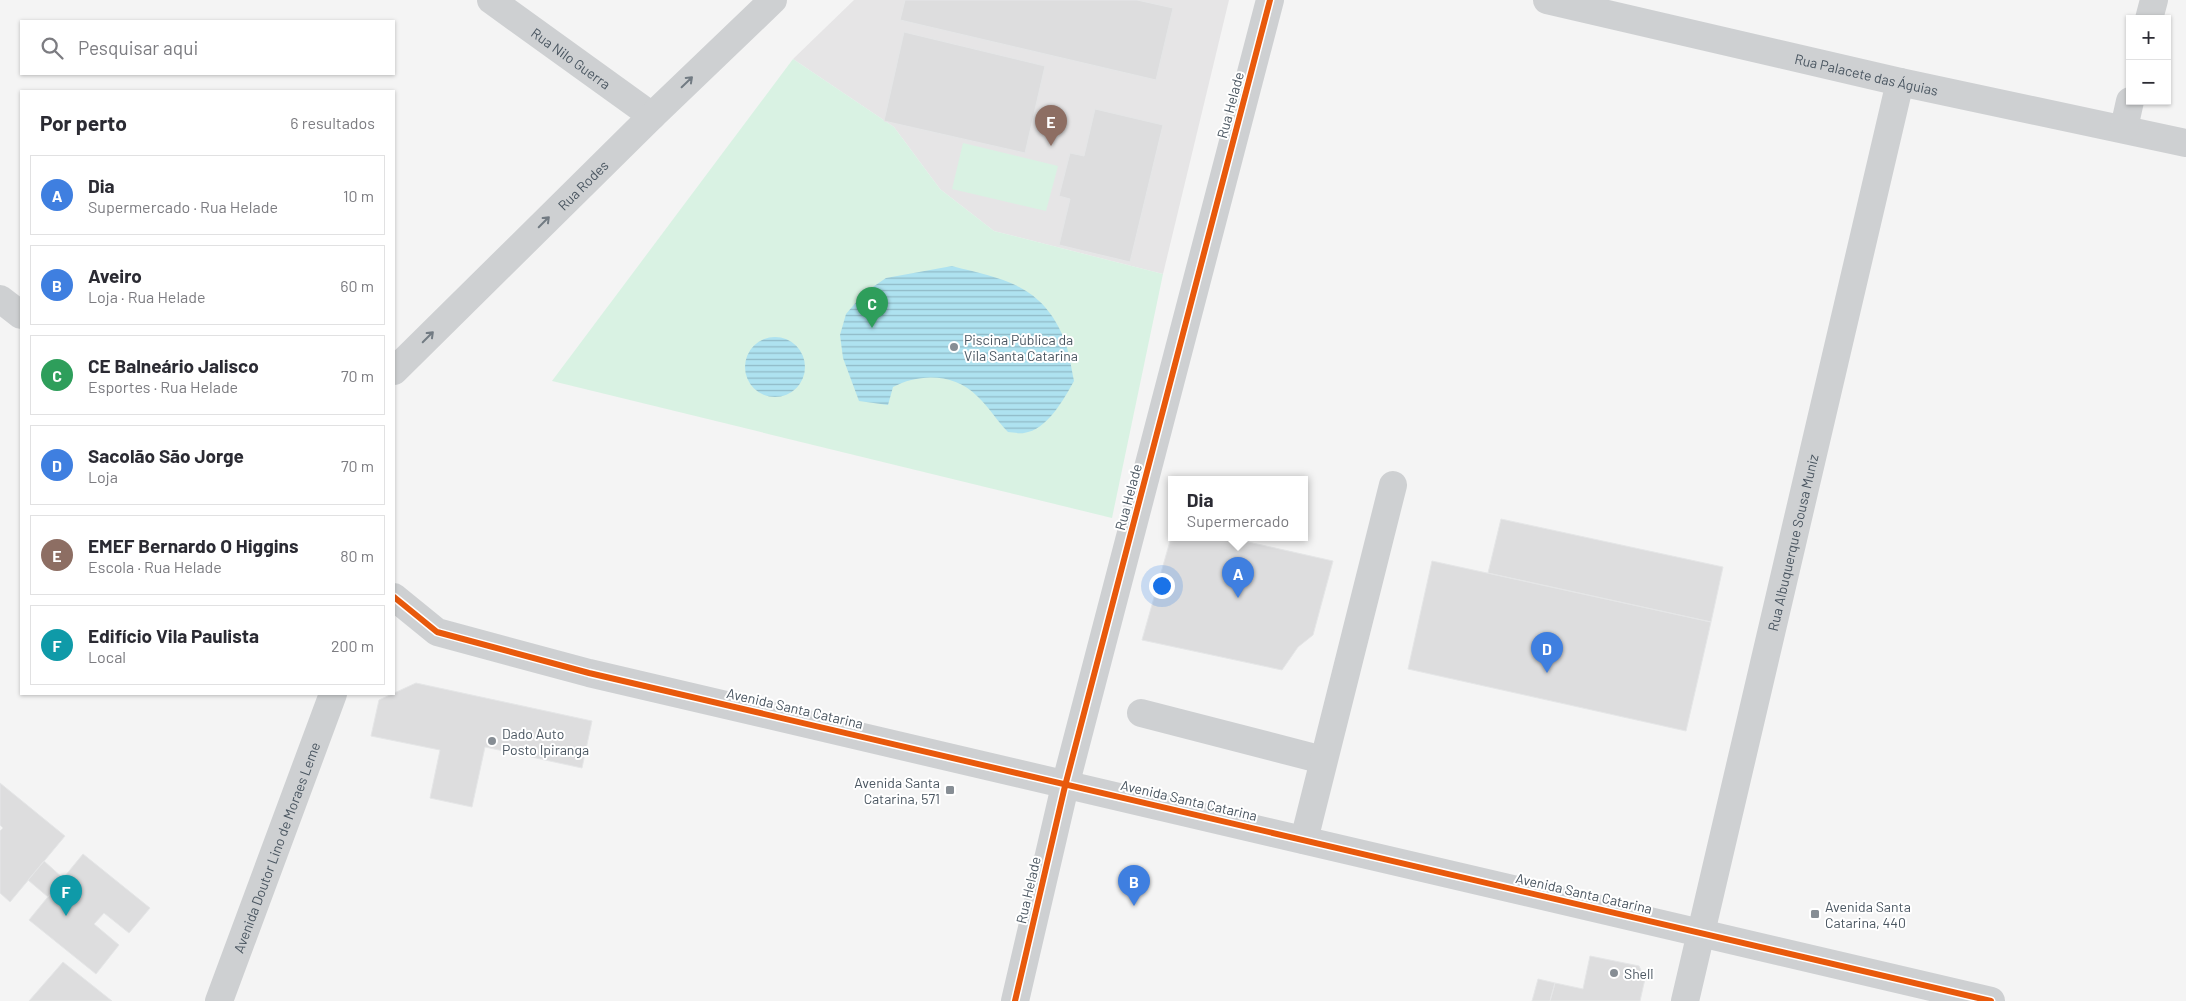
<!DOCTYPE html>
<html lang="pt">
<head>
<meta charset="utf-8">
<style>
	body { margin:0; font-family:Barlow,sans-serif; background:#f2f2f3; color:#2b2b33 }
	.controls { position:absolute; right:15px; top:15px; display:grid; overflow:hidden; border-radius:0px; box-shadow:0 1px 4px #0004 }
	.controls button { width:45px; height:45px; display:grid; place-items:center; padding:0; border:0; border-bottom:1px solid #e1e1e2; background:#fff; color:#2b2b33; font:25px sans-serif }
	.you { position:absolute; left:1161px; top:585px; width:18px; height:18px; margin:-12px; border:4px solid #fff; border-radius:50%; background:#1a73e8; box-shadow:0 0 0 8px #1a73e833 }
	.badge { display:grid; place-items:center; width:32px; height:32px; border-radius:50%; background:#868d94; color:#fff; font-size:16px; font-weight:700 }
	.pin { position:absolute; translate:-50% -41px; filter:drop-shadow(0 1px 2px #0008) }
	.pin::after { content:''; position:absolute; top:26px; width:18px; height:15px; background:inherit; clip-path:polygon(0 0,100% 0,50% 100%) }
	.popup { position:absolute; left:1168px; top:476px; width:140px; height:65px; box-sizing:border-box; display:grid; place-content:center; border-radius:0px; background:#fff; filter:drop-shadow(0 1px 4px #0005); font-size:16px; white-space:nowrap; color:#7c7c81 }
	.popup b { font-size:19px; color:#2b2b33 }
	.popup::after { content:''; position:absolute; left:50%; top:100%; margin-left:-10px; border:10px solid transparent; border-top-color:#fff }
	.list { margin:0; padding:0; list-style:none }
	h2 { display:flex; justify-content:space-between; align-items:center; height:65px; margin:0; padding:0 20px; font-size:21px }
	h2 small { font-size:16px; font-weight:400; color:#7c7c81 }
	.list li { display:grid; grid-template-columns:32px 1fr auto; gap:15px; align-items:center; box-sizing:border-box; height:80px; margin:0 10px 10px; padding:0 10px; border:1px solid #e1e1e2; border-radius:0px }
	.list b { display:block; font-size:19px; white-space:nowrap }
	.list p { margin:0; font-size:16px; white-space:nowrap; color:#7c7c81 }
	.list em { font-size:16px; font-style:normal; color:#7c7c81 }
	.icon { flex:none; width:28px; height:28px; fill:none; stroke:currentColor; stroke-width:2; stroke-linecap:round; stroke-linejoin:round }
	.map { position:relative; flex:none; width:2186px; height:1001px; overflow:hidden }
	.search { position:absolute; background:#fff; box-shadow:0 1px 4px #0004; left:20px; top:20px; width:375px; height:55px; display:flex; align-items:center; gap:12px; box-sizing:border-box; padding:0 18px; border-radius:0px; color:#7c7c81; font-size:19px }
	.panel { position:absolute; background:#fff; box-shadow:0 1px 4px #0004; left:20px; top:90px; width:375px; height:605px; border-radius:0px }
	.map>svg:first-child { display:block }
</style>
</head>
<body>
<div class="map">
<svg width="2186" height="1001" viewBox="0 0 2186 1001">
	<defs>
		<pattern id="water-rules" width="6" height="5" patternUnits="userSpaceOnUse" patternTransform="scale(1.25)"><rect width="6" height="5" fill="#aee2f0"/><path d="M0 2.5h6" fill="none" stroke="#90bac6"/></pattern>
	</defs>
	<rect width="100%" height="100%" fill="#f4f4f4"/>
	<path fill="#e6e5e6" d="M854,0h375l-66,274 -169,-43 -54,-42 -46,-62 -101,-68z"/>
	<path fill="#d9f2e3" d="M793,59l101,68 46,62 54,42 169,43 -51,244 -560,-137z
		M963,143l95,23 -12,45 -94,-22z"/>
	<path fill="url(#water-rules)" d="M952,266c49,13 88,17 111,70 6,14 8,31 11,45 -10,18 -27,49 -50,52 -5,1 -11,-1 -16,-1 -11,-11 -19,-25 -31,-36 -22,-23 -58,-23 -84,-9l-5,18 -29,-4 -16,-43 -3,-23 6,-21 18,-21 22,-15z
		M745 367a30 30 0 1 1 60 0a30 30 0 1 1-60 0Z"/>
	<path fill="#ddddde" stroke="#e5e6e7" d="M905,0h232l36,8 -17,72 -256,-60z
		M904,32l141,34 -20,87 -141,-32z
		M1095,109l68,16 -33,137 -71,-17 11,-46 -11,-3 11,-43 14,3z
		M1501,519l222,48 -12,55 -223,-49z
		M1172,534v3h54l107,24 -20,74 -15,12 -16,23 -140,-30z
		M1432,561l279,61 -25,109 -278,-62z
		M416,683l176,38 -10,47 -97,-21 -13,60 -42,-9 10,-48 -69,-14 8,-36z
		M0,783l65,53 -55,66 -10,-9v-62l3,-3 -3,-3z
		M83,854l67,54 -21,25 -25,-20 -10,11 25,21 -23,29 -67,-54z
		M44,861l20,18 -16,18 -20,-17z
		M1590,956l49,10 6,13 -5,22h-90l5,-18 28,6z
		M63,962l49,39h-83z
		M1538,979l17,4 -5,18h-18z"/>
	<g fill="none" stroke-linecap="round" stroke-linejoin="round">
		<g stroke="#ced0d2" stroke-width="28">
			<path id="s1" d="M491,0l161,116"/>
			<path id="s2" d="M1547,0l353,82 286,61"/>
			<path d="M2149,19l5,-19"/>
			<path d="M2124,128l6,-27"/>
			<path d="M0,299l21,16"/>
			<path id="s3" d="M394,371l258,-255 121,-116"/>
			<path d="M394,597l43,35 152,41 1402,328"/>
			<path d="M1141,713l182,47"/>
			<path d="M1304,840l89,-355"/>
			<path id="s4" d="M219,1001l114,-307"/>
			<path d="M1015,1001l50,-215 205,-786"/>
			<path id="s5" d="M1685,1001l215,-919"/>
		</g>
		<g stroke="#fff" stroke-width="9">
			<path id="cycleway" d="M394,597l43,35 152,41 1402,328
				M1015,1001l50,-215 205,-786"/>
		</g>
		<use href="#cycleway" stroke="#e8590c" stroke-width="6"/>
	</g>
	<defs><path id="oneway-shaft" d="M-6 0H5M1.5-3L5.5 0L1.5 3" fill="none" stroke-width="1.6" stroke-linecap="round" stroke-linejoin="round" transform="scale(1.25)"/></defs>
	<g stroke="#727b83">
		<use href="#oneway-shaft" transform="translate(687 82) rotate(-44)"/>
		<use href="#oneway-shaft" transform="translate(544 222) rotate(-45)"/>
		<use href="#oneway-shaft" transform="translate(428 337) rotate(-45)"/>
	</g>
	<g fill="#868d94" stroke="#fff" stroke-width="2">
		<circle cx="954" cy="347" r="5"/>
		<circle cx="492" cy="741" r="5"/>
		<rect x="945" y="785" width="10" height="10" rx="2.5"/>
		<rect x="1810" y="909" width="10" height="10" rx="2.5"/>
		<circle cx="1614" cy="973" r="5"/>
	</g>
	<g text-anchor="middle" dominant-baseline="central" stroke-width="4" stroke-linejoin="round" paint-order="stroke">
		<g font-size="14" fill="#4a5661" stroke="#fff">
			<text stroke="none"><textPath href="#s1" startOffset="99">Rua Nilo Guerra</textPath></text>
			<text stroke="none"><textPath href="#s2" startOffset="328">Rua Palacete das Águias</textPath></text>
			<text transform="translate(1230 105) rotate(-75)">Rua Helade</text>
			<text stroke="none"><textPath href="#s3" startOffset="265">Rua Rodes</textPath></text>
			<text transform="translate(1128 497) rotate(-75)">Rua Helade</text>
			<text stroke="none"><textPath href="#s5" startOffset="471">Rua Albuquerque Sousa Muniz</textPath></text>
			<text transform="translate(795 708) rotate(13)">Avenida Santa Catarina</text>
			<text transform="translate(1189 800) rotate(13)">Avenida Santa Catarina</text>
			<text stroke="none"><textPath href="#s4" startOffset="164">Avenida Doutor Lino de Moraes Leme</textPath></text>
			<text transform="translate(1028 890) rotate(-77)">Rua Helade</text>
			<text transform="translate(1584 893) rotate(13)">Avenida Santa Catarina</text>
		</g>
		<g font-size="14" fill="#4a5661" stroke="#fff" text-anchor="start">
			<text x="964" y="339">Piscina Pública da<tspan x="964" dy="16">Vila Santa Catarina</tspan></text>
			<text x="502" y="733">Dado Auto<tspan x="502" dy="16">Posto Ipiranga</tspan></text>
			<text x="940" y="782" text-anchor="end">Avenida Santa<tspan x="940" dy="16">Catarina, 571</tspan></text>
			<text x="1825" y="906">Avenida Santa<tspan x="1825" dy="16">Catarina, 440</tspan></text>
			<text x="1624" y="973">Shell</text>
		</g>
	</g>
</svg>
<div class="controls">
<button>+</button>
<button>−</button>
</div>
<div class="you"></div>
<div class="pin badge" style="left:1238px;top:598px;background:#3f7fe0">A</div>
<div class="popup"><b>Dia</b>Supermercado</div>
<div class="pin badge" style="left:1134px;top:906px;background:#3f7fe0">B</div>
<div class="pin badge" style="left:872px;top:328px;background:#2e9e5b">C</div>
<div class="pin badge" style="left:1547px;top:673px;background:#3f7fe0">D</div>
<div class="pin badge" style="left:1051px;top:146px;background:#8d6e63">E</div>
<div class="pin badge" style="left:66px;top:916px;background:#0f9aa8">F</div>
<div class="search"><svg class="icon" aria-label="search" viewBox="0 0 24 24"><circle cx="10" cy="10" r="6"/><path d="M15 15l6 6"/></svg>Pesquisar aqui</div>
<section class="panel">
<h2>Por perto<small>6 resultados</small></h2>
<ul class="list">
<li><span class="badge" style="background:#3f7fe0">A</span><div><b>Dia</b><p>Supermercado · Rua Helade</p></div><em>10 m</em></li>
<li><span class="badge" style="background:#3f7fe0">B</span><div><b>Aveiro</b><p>Loja · Rua Helade</p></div><em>60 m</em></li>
<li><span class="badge" style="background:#2e9e5b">C</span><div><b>CE Balneário Jalisco</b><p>Esportes · Rua Helade</p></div><em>70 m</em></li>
<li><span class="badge" style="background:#3f7fe0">D</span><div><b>Sacolão São Jorge</b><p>Loja</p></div><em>70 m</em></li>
<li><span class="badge" style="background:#8d6e63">E</span><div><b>EMEF Bernardo O Higgins</b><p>Escola · Rua Helade</p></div><em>80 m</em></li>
<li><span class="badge" style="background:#0f9aa8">F</span><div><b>Edifício Vila Paulista</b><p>Local</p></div><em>200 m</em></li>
</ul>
</section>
</div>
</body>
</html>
